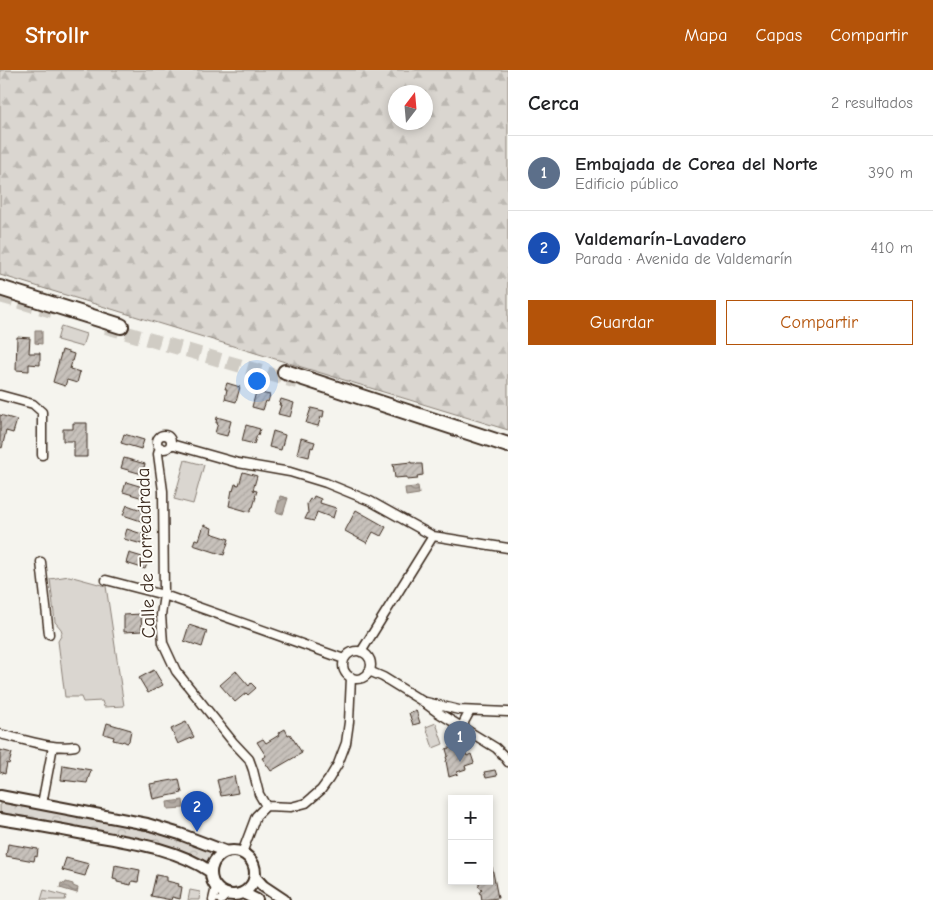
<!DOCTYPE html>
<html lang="es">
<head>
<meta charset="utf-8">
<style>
	body { margin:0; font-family:"Comic Neue",sans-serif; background:#f6f6f6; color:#202124 }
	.controls { position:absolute; right:15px; bottom:15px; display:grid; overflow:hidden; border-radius:0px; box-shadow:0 2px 8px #0003 }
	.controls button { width:45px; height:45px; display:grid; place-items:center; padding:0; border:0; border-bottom:1px solid #e0e0e0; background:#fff; color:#202124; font:25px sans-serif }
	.compass { position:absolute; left:388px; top:15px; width:45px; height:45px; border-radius:50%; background:#fff; box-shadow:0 2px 8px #0003; rotate:16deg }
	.you { position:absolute; left:256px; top:310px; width:18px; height:18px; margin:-12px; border:4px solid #fff; border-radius:50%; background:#1a73e8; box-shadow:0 0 0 8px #1a73e833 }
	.badge { display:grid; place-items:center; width:32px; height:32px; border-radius:50%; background:#b45309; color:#fff; font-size:16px; font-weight:700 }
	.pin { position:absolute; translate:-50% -41px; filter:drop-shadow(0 1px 2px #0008) }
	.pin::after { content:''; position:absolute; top:26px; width:18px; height:15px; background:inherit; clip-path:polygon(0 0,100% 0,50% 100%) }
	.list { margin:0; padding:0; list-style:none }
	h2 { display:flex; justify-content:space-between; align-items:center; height:65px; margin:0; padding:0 20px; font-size:21px }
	h2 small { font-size:16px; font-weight:400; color:#757577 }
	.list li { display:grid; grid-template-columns:32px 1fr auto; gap:15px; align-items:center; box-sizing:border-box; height:75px; padding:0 20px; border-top:1px solid #e0e0e0 }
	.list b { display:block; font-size:19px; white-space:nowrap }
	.list p { margin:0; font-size:16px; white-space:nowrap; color:#757577 }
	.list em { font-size:16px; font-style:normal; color:#757577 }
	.actions { display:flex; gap:10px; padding:15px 20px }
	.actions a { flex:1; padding:11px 0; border:1px solid #b45309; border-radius:0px; text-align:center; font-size:18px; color:#b45309 }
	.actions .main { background:#b45309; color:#fff }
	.map { position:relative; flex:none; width:508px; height:830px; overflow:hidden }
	header { display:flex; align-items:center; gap:30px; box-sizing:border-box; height:70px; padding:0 25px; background:#b45309; color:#fff }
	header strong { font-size:24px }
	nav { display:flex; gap:28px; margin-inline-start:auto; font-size:18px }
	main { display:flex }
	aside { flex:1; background:#fff }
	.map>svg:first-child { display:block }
</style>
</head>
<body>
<header>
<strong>Strollr</strong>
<nav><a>Mapa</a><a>Capas</a><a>Compartir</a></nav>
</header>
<main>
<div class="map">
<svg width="508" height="830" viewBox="0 0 508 830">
	<defs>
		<pattern id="forest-firs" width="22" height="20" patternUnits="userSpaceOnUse" patternTransform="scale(1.25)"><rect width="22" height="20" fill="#dad6d0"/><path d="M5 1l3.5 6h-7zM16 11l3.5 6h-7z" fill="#bcb8b2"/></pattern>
		<pattern id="park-crowns" width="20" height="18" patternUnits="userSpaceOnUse" patternTransform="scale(1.25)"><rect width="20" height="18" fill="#dad6d0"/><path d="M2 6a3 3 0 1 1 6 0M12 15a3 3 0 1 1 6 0" fill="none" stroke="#bcb8b2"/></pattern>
		<pattern id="water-waves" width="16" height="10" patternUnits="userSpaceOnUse" patternTransform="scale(1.25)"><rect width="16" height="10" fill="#b4aca4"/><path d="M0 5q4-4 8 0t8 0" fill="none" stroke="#948c85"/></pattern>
		<pattern id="building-hatch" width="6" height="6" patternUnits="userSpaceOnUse" patternTransform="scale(1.25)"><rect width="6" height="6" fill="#c7c1bb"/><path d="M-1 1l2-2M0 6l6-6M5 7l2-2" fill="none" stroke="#aca6a0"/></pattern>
	</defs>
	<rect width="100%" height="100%" fill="#f5f4ee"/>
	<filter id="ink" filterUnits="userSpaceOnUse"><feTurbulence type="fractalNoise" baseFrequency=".02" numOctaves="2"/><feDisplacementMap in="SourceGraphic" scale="10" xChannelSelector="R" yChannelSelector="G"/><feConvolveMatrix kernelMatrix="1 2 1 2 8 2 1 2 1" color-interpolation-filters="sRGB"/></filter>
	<g filter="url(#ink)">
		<path fill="#dad6d0" stroke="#8a8077" d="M61,256l25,8 -4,13 -25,-7z
			M185,390l19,5 -11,39 -19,-5z
			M69,506l37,10 18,120 -20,1 -2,-6 -19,1 -2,-5h-16l-7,-56 3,-5 1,-4 -1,-3 -6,-7 -5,-43z
			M436,653l7,21 -10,4 -7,-21z
			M44,820l22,6 -1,4h-24z
			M190,820l10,2 -1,8h-11z"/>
		<path fill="url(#forest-firs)" stroke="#8a8077" fill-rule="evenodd" d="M0,0h508v360l-508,-155zM396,22h30v30h-30z"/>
		<path fill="url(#park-crowns)" stroke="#8a8077" d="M0,732c24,2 48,9 72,14 49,9 98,17 144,38l-5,9 -39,-15 -31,-8 -141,-27z"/>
		<path fill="url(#water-waves)" stroke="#84786e" d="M35,260h7v14l-7,-1z
			M416,416h2l1,8 -13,2 -1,-8 10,-1z
			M280,426l8,2 -5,16 -7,-2z
			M183,730l1,8 -16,1 -1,-7z
			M66,812l7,2v2l5,2 -1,5 -17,-5 1,-5 4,1z"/>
		<path fill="url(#building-hatch)" stroke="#3b2a1e" d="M17,267l13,1 -1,15h11v12l-11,-1v7l-13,-1z
			M62,280l12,4 -4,15 10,3 -3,11 -10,-3 -2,6 -12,-4z
			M227,313l13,4 -4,15 -11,-3 2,-10h-2z
			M256,322l14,3 -2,7 -2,-1 -3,9 -11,-3z
			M281,329l13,4 -4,14 -12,-3 3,-9h-2z
			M311,338l13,3 -1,6h-2l-3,9 -12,-3z
			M0,345l17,5 -4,13 -7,-2 -4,17 -2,-1z
			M217,347l14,4 -4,15 -12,-3 3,-10h-2z
			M73,353h14v34h-13v-16h-11v-12h10z
			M246,355l14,4 -2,6h-1l-3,9 -12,-3z
			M273,361l12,4 -4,15 -12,-3z
			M124,364l20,6 -3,9 -20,-6z
			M301,368l14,4 -2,6 -2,-1 -2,10 -12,-3z
			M124,388l21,6 -3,10 -21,-6z
			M411,392v1h5v1h6l1,11 -6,1 1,3 -11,1v-3l-12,1 -2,-14z
			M243,402l14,4 -4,14 4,1 -2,6h1l-3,10h-1l-2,5 -21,-6 3,-16 1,1 2,-7 4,1z
			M126,412l20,6 -3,10 -20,-6z
			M314,426l7,3 -1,4 16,5 -3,10 -16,-6 -3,9 -9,-2 3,-6 -1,-9 3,-5 2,1z
			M127,435l20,7 -3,10 -21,-7z
			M356,440l30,17 -5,9 -8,-4 -6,11 -22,-12z
			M204,455l8,3 -1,5 18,6 -5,16 -31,-10 2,-6 4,1z
			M127,459l21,7 -3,9 -21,-6z
			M129,483l20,6 -4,10 -19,-6z
			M141,544l1,17 -18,1v-17z
			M189,555l18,6 -5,16 -18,-6z
			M154,600l9,15 -15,8 -9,-15z
			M236,601l13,15 2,-3 5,5 -8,7 -2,-2 -11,9 -15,-17z
			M416,640l4,13 -7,2 -4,-12z
			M186,652l8,15 -16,7 -7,-15z
			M107,653l24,7 -2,11 -2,2 -4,-2 -1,1 -9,-2 1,-3 -10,-3z
			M285,659l3,6 2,-1 12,19 -31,18 -9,-13 4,-2 -9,-14 6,-3 3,4 13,-8 -1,-2z
			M456,676l3,8 6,-2 2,4 4,-2 3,9 -9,3 1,3 -9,3 1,2 -9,3 -3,-16 1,-1 -1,-3 2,-1 -2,-7z
			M0,680l12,3 -3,11 -2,-1 -2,11 -5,-2z
			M63,695l28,5 -4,13 -26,-3z
			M495,700l2,6 -11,2 -2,-6z
			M234,706l4,17 -17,3 -4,-16z
			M179,709l3,14 -29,6 -3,-15z
			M8,774l30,5 -1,8 -2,-1 -1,5 -28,-5z
			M66,788l23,6 -4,12 -23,-6z
			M115,795l25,5 -2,12 -6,-1 -1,4 -14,-3v-2l-4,-1z
			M489,797h3l6,31 -16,2 -1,-6 -2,-1 3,-4 -4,-3 1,-1v-3l10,-1z
			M156,805l11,2v4l12,3 -1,2 4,1 -2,12 -8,-2 -1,3 -20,-4z"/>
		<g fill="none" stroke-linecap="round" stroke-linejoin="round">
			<path stroke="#d0ccc4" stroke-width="14" stroke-dasharray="14 7" stroke-linecap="butt" d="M0,226l52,15
				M106,257l191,55"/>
			<g stroke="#3b2a1e" stroke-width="11">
				<path id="minor" d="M0,325l33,9 9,8v43
					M157 372a7 7 0 1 1 14 0a7 7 0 1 1-14 0Z
					M171,374l67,19 52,9 36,11 44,18 63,35 75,12
					M160,377l-2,7 5,37 1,104 -3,20 2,28 13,28 57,71 16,17 4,11 6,24 7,12
					M41,492l8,72
					M106,510l58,15 180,64
					M343 595a14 14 0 1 1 28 0a14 14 0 1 1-28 0Z
					M361,582l72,-116
					M369,601l14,6 39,24 15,11 59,36 7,7 5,7
					M426,632l33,8 49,2
					M464,659v-7l6,-11
					M0,664c22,5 54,16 75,12
					M42,734l11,-58
					M242,783l14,-37 10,-10 25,1 15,-4 15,-13 8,-11 9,-15 8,-21 3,-21 2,-45
					M213,830l3,-13
					M221,830l6,-6"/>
			</g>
			<g stroke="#3b2a1e" stroke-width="14">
				<path id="tertiary" d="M0,726l147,28 33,10 47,18
					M0,749c32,5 63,11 95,17 40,7 82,13 116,36
					M211 803a22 22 0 1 1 44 0a22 22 0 1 1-44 0Z
					M255,807l8,9 21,14
					M243,823l14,7"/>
			</g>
			<g stroke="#3b2a1e" stroke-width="18">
				<path id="motorway" d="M0,218l121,38
					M285,302l223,73"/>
			</g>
			<use href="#minor" stroke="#fdfcf7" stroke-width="8"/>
			<use href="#tertiary" stroke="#fdfcf7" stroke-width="10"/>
			<use href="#motorway" stroke="#fdfcf7" stroke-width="14"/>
		</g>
	</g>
	<g text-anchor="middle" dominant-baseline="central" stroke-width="4" stroke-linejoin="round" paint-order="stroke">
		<g font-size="19" fill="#3b2a1e" stroke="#fdfcf7">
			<text transform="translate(146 483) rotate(-92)">Calle de Torreadrada</text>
		</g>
	</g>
</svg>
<div class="controls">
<button>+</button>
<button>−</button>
</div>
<svg class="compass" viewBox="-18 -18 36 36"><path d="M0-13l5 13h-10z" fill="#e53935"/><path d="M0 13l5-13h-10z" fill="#757577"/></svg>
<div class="you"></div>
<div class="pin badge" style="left:460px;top:692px;background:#5c6f8a">1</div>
<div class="pin badge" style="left:197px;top:762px;background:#1a4fb4">2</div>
</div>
<aside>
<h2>Cerca<small>2 resultados</small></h2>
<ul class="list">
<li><span class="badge" style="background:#5c6f8a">1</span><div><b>Embajada de Corea del Norte</b><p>Edificio público</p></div><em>390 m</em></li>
<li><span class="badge" style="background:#1a4fb4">2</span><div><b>Valdemarín-Lavadero</b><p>Parada · Avenida de Valdemarín</p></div><em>410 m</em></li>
</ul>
<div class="actions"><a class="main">Guardar</a><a>Compartir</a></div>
</aside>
</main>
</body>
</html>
